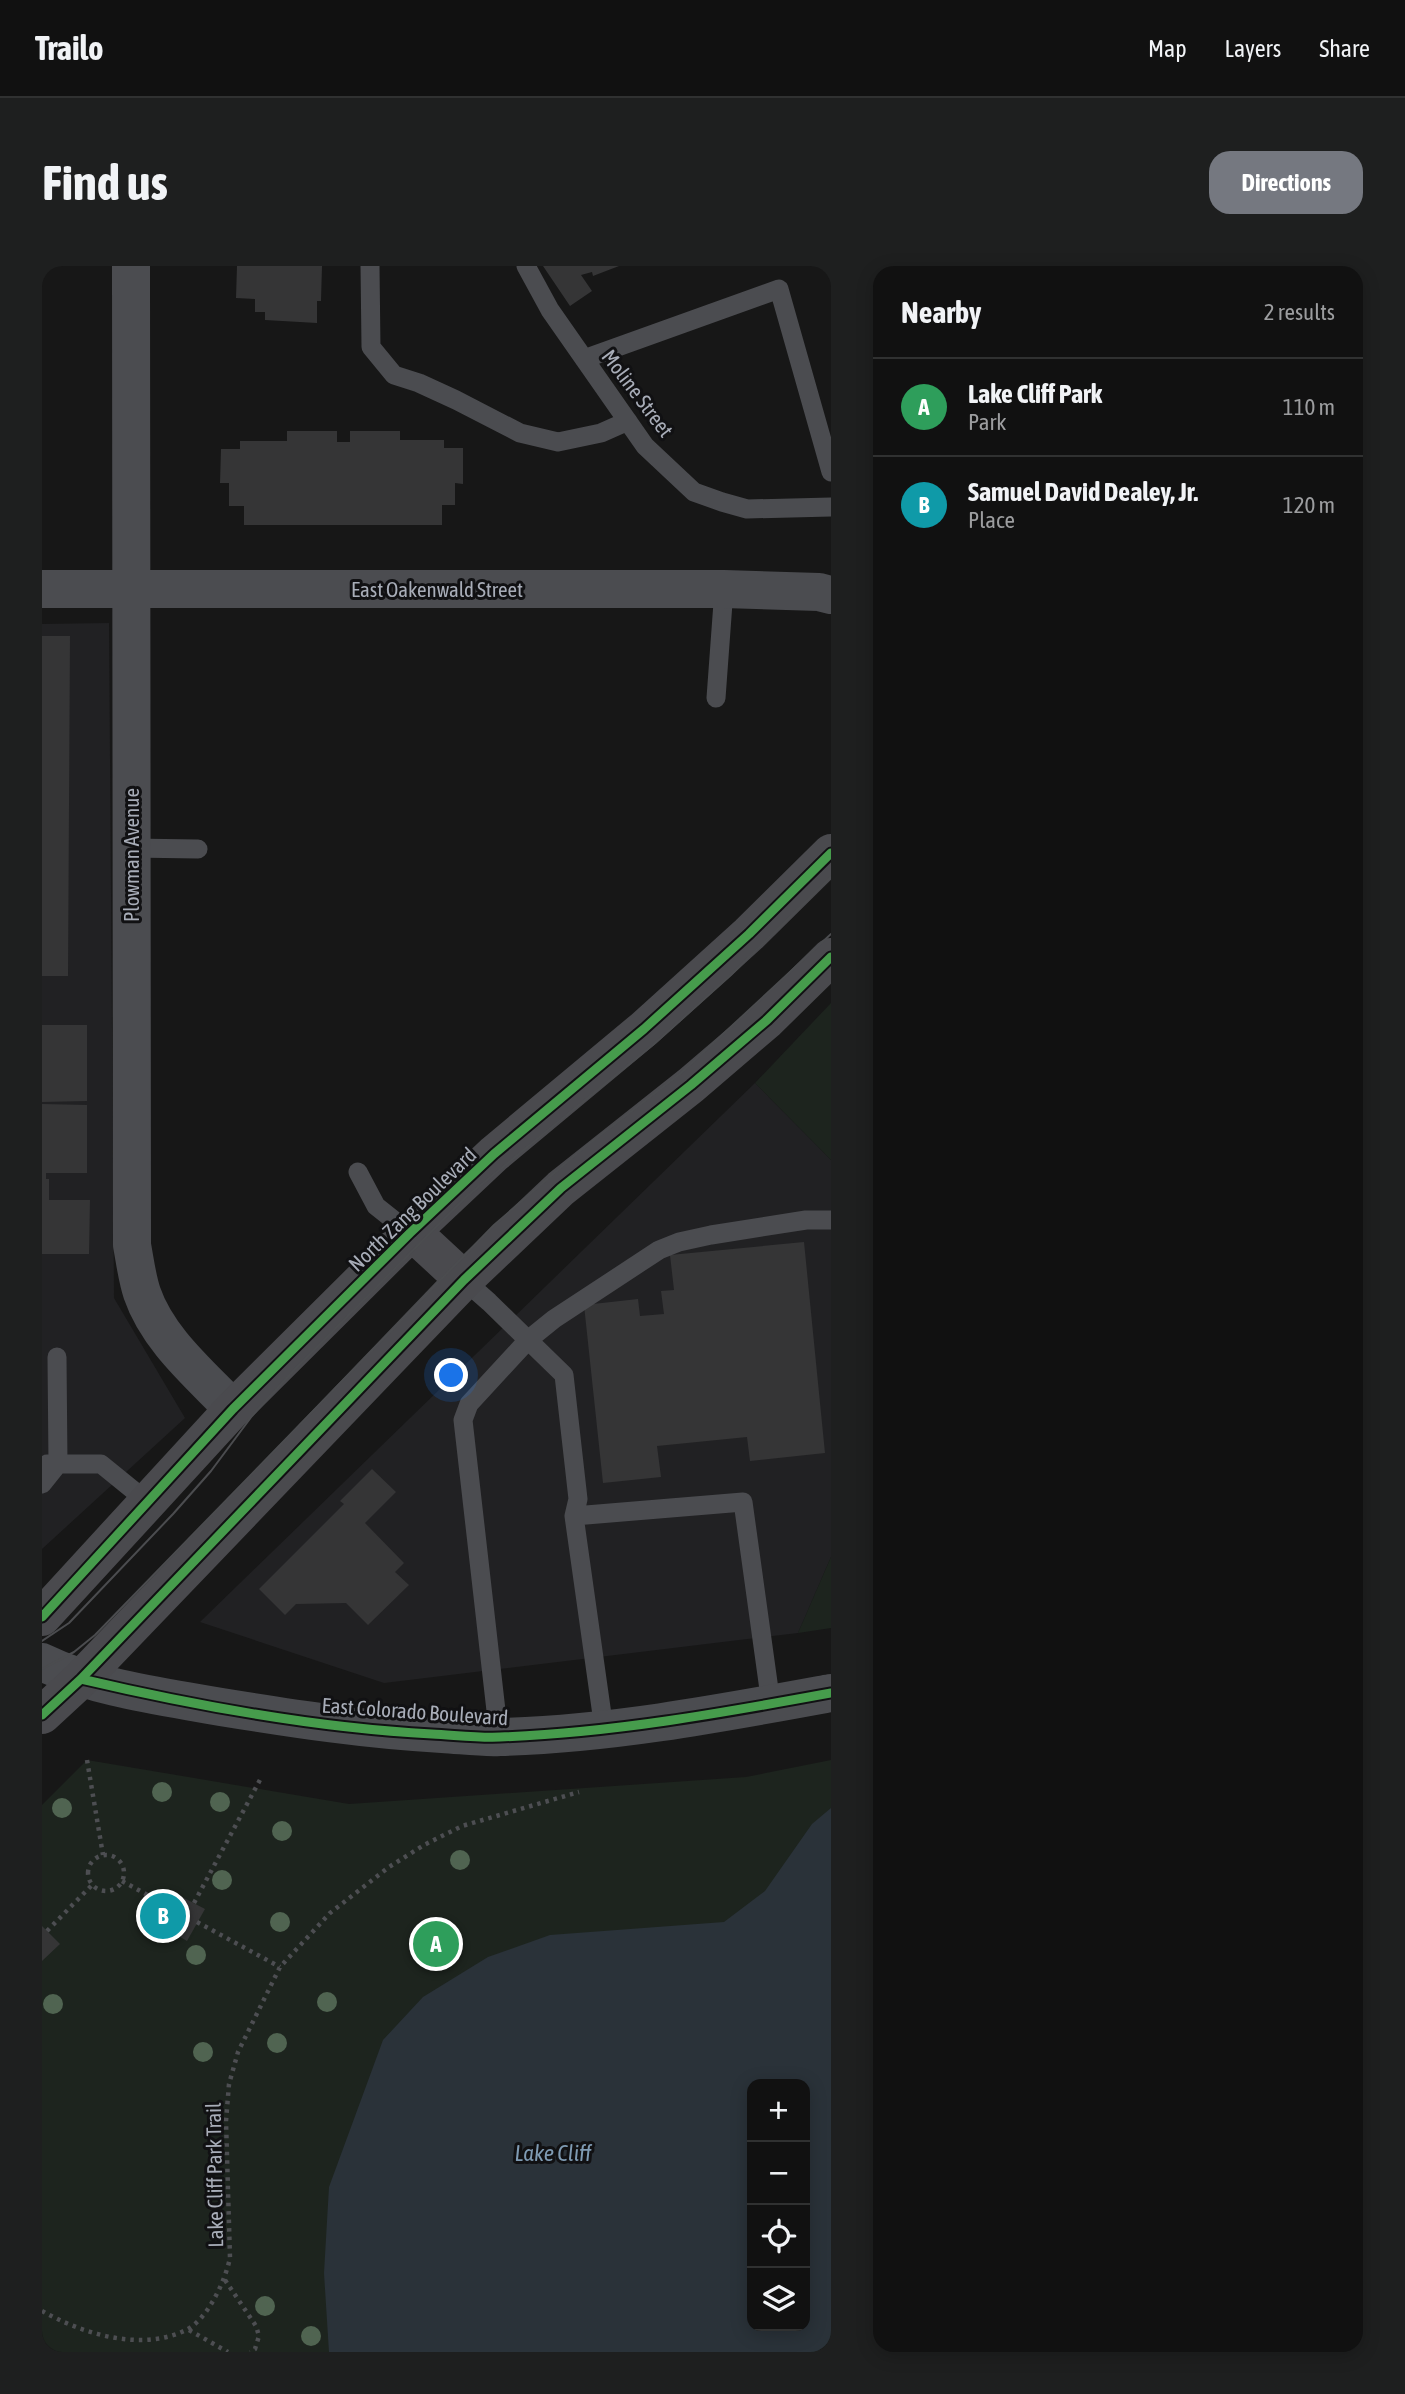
<!DOCTYPE html>
<html lang="en">
<head>
<meta charset="utf-8">
<style>
	body { margin:0; font-family:"Asap Condensed",sans-serif; background:#1e1f1f; color:#f1f3f6 }
	.controls { position:absolute; right:21px; bottom:21px; display:grid; overflow:hidden; border-radius:14px; box-shadow:0 4px 18px #0003 }
	.controls button { width:63px; height:63px; display:grid; place-items:center; padding:0; border:0; border-bottom:2px solid #303131; background:#111; color:#f1f3f6; font:35px sans-serif }
	.you { position:absolute; left:410px; top:1110px; width:24px; height:24px; margin:-18px; border:5px solid #fff; border-radius:50%; background:#1a73e8; box-shadow:0 0 0 10px #1a73e833 }
	.badge { display:grid; place-items:center; width:46px; height:46px; border-radius:50%; background:#757880; color:#fff; font-size:23px; font-weight:700 }
	.pin { position:absolute; translate:-50% -50%; border:4px solid #fff; box-shadow:0 2px 7px #0006 }
	.list { margin:0; padding:0; list-style:none }
	h2 { display:flex; justify-content:space-between; align-items:center; height:91px; margin:0; padding:0 28px; font-size:30px }
	h2 small { font-size:23px; font-weight:400; color:#9c9d9f }
	.list li { display:grid; grid-template-columns:46px 1fr auto; gap:21px; align-items:center; box-sizing:border-box; height:98px; padding:0 28px; border-top:2px solid #303131 }
	.list b { display:block; font-size:26px; white-space:nowrap }
	.list p { margin:0; font-size:23px; white-space:nowrap; color:#9c9d9f }
	.list em { font-size:23px; font-style:normal; color:#9c9d9f }
	.icon { flex:none; width:38px; height:38px; fill:none; stroke:currentColor; stroke-width:2; stroke-linecap:round; stroke-linejoin:round }
	.map { position:relative; flex:none; width:789px; height:2086px; overflow:hidden; border-radius:21px }
	header { display:flex; align-items:center; gap:42px; box-sizing:border-box; height:98px; padding:0 35px; background:#111; border-bottom:2px solid #303131 }
	header strong { font-size:33px }
	nav { display:flex; gap:38px; margin-inline-start:auto; font-size:24px }
	.intro { display:flex; align-items:center; justify-content:space-between; box-sizing:border-box; height:168px; padding:0 42px }
	h1 { margin:0; font-size:49px }
	.button { padding:18px 32px; border-radius:21px; background:#757880; color:#fff; font-size:24px; font-weight:700 }
	main { display:flex; gap:42px; padding:0 42px }
	aside { flex:1; background:#111; border-radius:21px; box-shadow:0 4px 18px #0003 }
	.map>svg:first-child { display:block }
</style>
</head>
<body>
<header>
<strong>Trailo</strong>
<nav><a>Map</a><a>Layers</a><a>Share</a></nav>
</header>
<div class="intro"><h1>Find us</h1><a class="button">Directions</a></div>
<main>
<div class="map">
<svg width="789" height="2086" viewBox="0 0 789 2086">
	<rect width="100%" height="100%" fill="#171717"/>
	<path fill="#212123" d="M67,357l5,675 71,120 -143,131v-925z
		M713,817l76,77v397l-33,76 -414,50 -184,-61z"/>
	<path fill="#1d241e" fill-rule="evenodd" d="M789,737v157l-76,-77z
		M789,1291v71l-33,5z
		M45,1494l262,44 397,-27 85,-17v592h-789v-547zM710,1818h53v242h-53z"/>
	<path fill="#2a3239" fill-rule="evenodd" d="M789,1542v544h-502l-5,-79 5,-86 54,-147 40,-43 65,-40 62,-22 174,-13 41,-31 47,-67zM710,1818h53v242h-53z"/>
	<path fill="#353536" d="M195,0h85l-1,35h-4v22l-52,-3v-8h-10v-13l-19,-1z
		M501,0h76l-26,10 -1,-4 -11,3 11,16 -22,15z
		M245,165h50v11h13v-11h50v9h44v8h19v36l-8,-1v22h-13v20h-198v-19h-15v-23h-9l1,-34h19v-8h47z
		M0,370h28l-2,340h-26z
		M0,759h45v76l-45,1z
		M0,838l45,1v68h-41v6h3v21h41l-1,54h-47z
		M762,976l21,211 -75,8 -3,-24 -90,9 4,31 -58,6 -19,-178 54,-6 2,17 24,-2 -3,-23 13,-1 -4,-35z
		M330,1203l24,23 -31,31 39,40 -9,9 14,13 -41,40 -22,-22 -50,1 -11,11 -26,-26 85,-85 -4,-3z
		M140,1631l23,12 -18,32 -22,-13z
		M0,1660l18,18 -18,17z"/>
	<g fill="none" stroke-linecap="round" stroke-linejoin="round">
		<path stroke="#4d4e52" stroke-width="4.5" stroke-dasharray="3.5 5" stroke-linecap="butt" d="M45,1494l16,95
			M46 1607a18 18 0 1 1 36 0a18 18 0 1 1-36 0Z
			M80,1615l53,29
			M152,1637l67,-125
			M155,1656l83,45
			M5,1665l45,-46
			M183,2014l31,46 3,10 -4,13 -5,3
			M0,2045c41,23 99,41 144,19 22,-11 39,-49 44,-72l-4,-137 3,-37 9,-32 42,-85 50,-54 59,-46 35,-22 38,-19 117,-34
			M147,2064l39,22"/>
		<path stroke="#4b4c50" stroke-width="19" d="M328,0l1,81 23,28 25,8 37,17 64,33 38,9 43,-9 27,-12
			M484,0l24,44 95,136 49,46 28,10 25,7 84,-2
			M542,93l195,-70 52,183
			M674,432l8,-109
			M89,582l67,1
			M316,906l18,34 34,27
			M422,1014l25,22 75,73 14,124 -4,17
			M5,1198h54l48,39
			M0,1218l16,-20 -1,-107
			M562,1463l-30,-213 169,-14 28,202
			M457,1471l-36,-317 6,-16 59,-64 26,-21 105,-69 20,-8 32,-7 95,-15h25"/>
		<path stroke="#4b4c50" stroke-width="38" d="M89,0l1,979c3,16 5,33 10,48 16,47 59,82 91,116
			M0,323h682l95,3 12,3"/>
		<path stroke="#4b4c50" stroke-width="38" d="M0,1396c56,27 119,34 179,45 74,12 146,23 221,27 19,1 39,4 58,3 111,-3 222,-24 331,-44"/>
		<path stroke="#4a4a4e" stroke-width="38" d="M368,967l13,9 41,38
			M0,1351l191,-208 177,-176 84,-79 150,-125 105,-95 82,-81
			M0,1449l39,-36 383,-399 97,-92 130,-103 76,-65 64,-63"/>
		<path stroke="#4b4c4f" stroke-width="2" d="M0,1375l27,-18 104,-109 38,-43 41,-55 42,-46 172,-173 188,-153 77,-69 100,-98
			M0,1403l32,-17 21,-17 399,-410 87,-75 100,-77 150,-139"/>
		<g stroke="#111113" stroke-width="13">
			<path id="cycleway" d="M0,1351l191,-208 177,-176 84,-79 150,-125 105,-95 82,-81
				M39,1413c115,27 233,49 351,55 22,1 46,4 68,3 111,-4 222,-24 331,-44
				M0,1449l39,-36 383,-399 97,-92 130,-103 76,-65 64,-63"/>
		</g>
		<use href="#cycleway" stroke="#469c4c" stroke-width="9"/>
	</g>
	<g fill="#506451">
		<circle cx="120" cy="1526" r="10"/>
		<circle cx="178" cy="1536" r="10"/>
		<circle cx="20" cy="1542" r="10"/>
		<circle cx="240" cy="1565" r="10"/>
		<circle cx="418" cy="1594" r="10"/>
		<circle cx="180" cy="1614" r="10"/>
		<circle cx="238" cy="1656" r="10"/>
		<circle cx="154" cy="1689" r="10"/>
		<circle cx="285" cy="1736" r="10"/>
		<circle cx="11" cy="1738" r="10"/>
		<circle cx="235" cy="1777" r="10"/>
		<circle cx="161" cy="1786" r="10"/>
		<circle cx="223" cy="2040" r="10"/>
		<circle cx="269" cy="2070" r="10"/>
	</g>
	<g text-anchor="middle" dominant-baseline="central" stroke-width="6" stroke-linejoin="round" paint-order="stroke">
		<g font-size="21" fill="#a8adb8" stroke="#111113">
			<text transform="translate(596 127) rotate(53)">Moline Street</text>
			<text x="395" y="323">East Oakenwald Street</text>
			<text transform="translate(89 589) rotate(-90)">Plowman Avenue</text>
			<text transform="translate(370 943) rotate(-44)">North Zang Boulevard</text>
			<text transform="translate(373 1445) rotate(4)">East Colorado Boulevard</text>
			<text transform="translate(172 1909) rotate(-91)">Lake Cliff Park Trail</text>
		</g>
		<g font-size="23" font-style="italic" fill="#7f9bb3" stroke="#111113">
			<text x="511" y="1887">Lake Cliff</text>
		</g>
	</g>
</svg>
<div class="controls">
<button>+</button>
<button>−</button>
<button><svg class="icon" aria-label="locate" viewBox="0 0 24 24"><circle cx="12" cy="12" r="6"/><path d="M12 2v4M12 18v4M2 12h4M18 12h4"/></svg></button>
<button><svg class="icon" aria-label="layers" viewBox="0 0 24 24"><path d="M12 4l9 5-9 5-9-5zM3 14l9 5 9-5"/></svg></button>
</div>
<div class="you"></div>
<div class="pin badge" style="left:394px;top:1678px;background:#2e9e5b">A</div>
<div class="pin badge" style="left:121px;top:1650px;background:#0f9aa8">B</div>
</div>
<aside>
<h2>Nearby<small>2 results</small></h2>
<ul class="list">
<li><span class="badge" style="background:#2e9e5b">A</span><div><b>Lake Cliff Park</b><p>Park</p></div><em>110 m</em></li>
<li><span class="badge" style="background:#0f9aa8">B</span><div><b>Samuel David Dealey, Jr.</b><p>Place</p></div><em>120 m</em></li>
</ul>
</aside>
</main>
</body>
</html>
